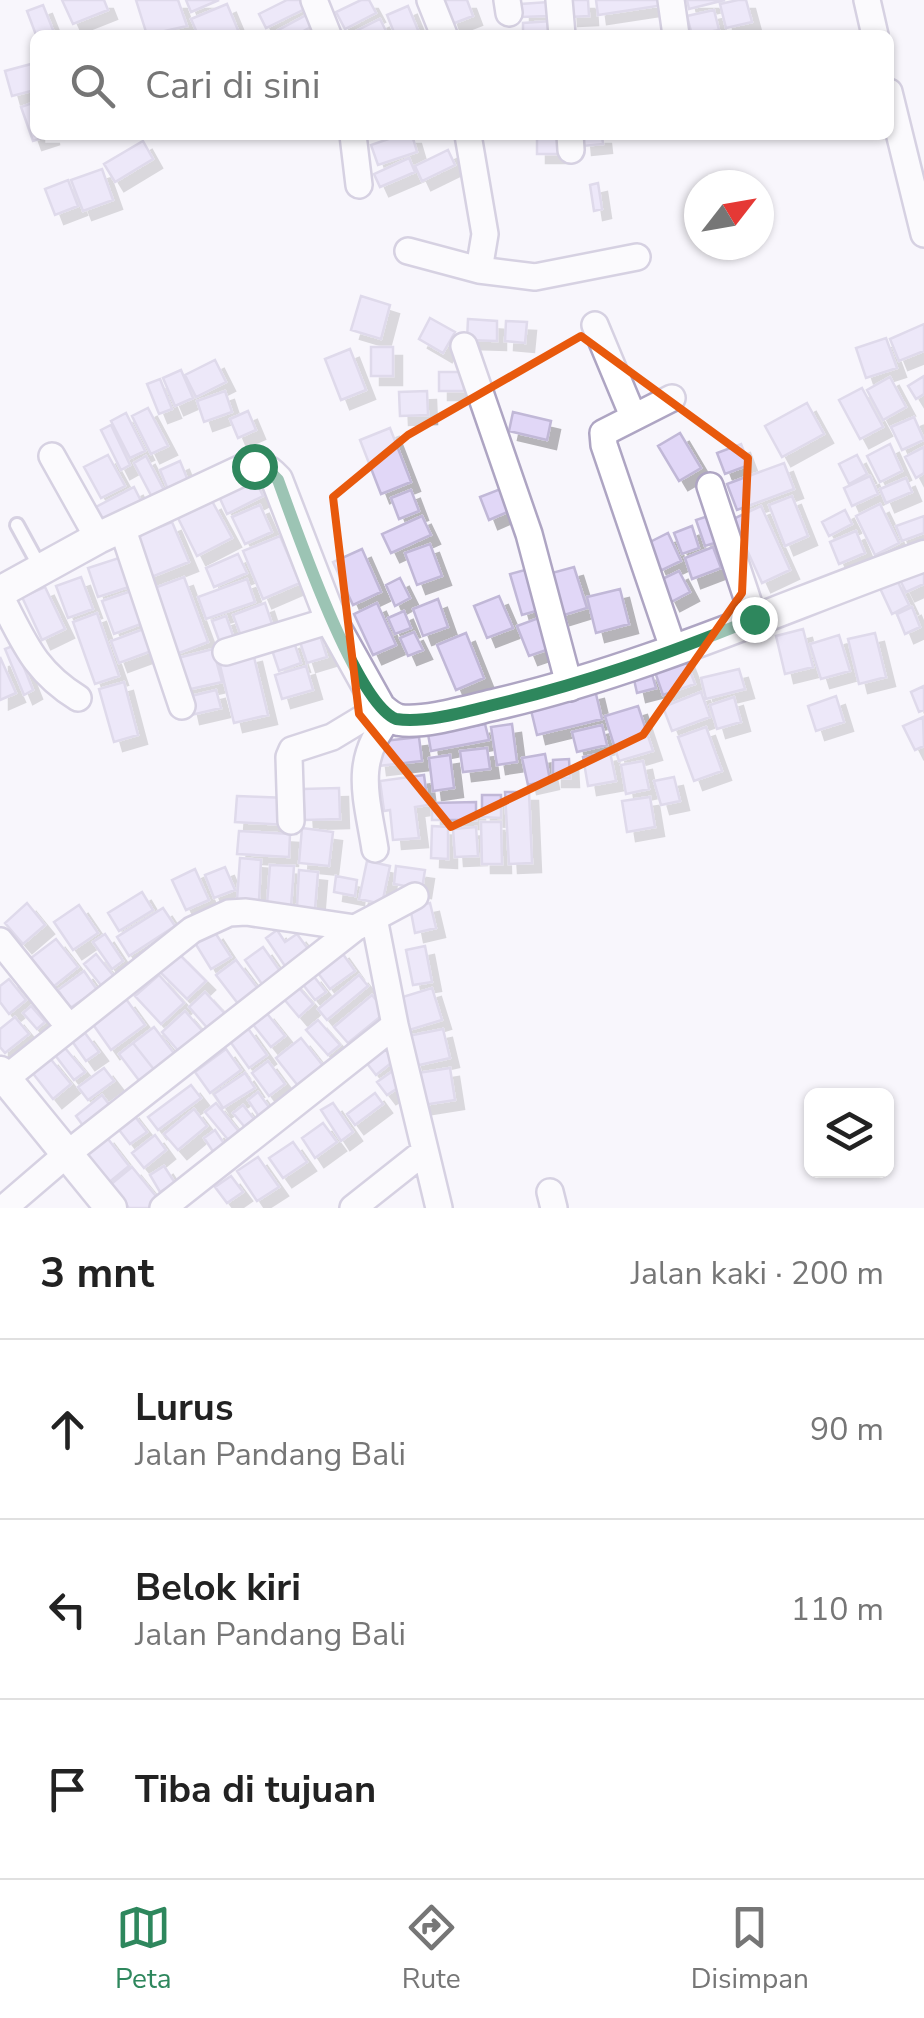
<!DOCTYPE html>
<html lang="id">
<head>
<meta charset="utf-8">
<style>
	body { margin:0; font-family:"Nunito Sans",sans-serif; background:#f2f2f2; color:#222 }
	.controls { position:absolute; right:30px; bottom:30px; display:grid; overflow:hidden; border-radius:15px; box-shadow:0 2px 8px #0004 }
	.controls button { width:90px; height:90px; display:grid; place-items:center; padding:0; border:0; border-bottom:2px solid #e0e0e0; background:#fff; color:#222; font:50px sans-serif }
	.compass { position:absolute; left:684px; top:170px; width:90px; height:90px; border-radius:50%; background:#fff; box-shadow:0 2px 8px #0004; rotate:59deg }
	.stop { position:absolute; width:30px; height:30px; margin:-22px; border:8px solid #2e875d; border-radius:50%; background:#fff }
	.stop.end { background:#2e875d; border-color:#fff; box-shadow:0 2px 10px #0008 }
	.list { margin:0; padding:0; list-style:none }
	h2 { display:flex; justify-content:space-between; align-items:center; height:130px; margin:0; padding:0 40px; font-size:42px }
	h2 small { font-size:32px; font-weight:400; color:#767676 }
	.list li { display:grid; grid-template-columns:65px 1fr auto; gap:30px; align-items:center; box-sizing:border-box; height:180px; padding:0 40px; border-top:2px solid #e0e0e0 }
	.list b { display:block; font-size:38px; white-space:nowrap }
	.list p { margin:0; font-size:32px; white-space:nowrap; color:#767676 }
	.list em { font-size:32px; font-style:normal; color:#767676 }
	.icon { flex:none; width:55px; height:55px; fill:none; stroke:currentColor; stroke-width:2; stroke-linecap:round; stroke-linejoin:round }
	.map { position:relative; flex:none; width:924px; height:1208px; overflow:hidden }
	.search { position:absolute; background:#fff; box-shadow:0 2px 8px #0004; left:30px; right:30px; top:30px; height:110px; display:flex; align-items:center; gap:25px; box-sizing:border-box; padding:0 35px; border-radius:15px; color:#767676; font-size:38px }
	.sheet { height:670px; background:#fff }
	nav { display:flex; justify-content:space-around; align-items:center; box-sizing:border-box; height:140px; border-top:2px solid #e0e0e0; background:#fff; font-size:28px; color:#767676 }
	nav a { display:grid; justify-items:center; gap:5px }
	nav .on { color:#2e875d }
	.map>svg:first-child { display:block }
</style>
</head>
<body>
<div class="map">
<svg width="924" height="1208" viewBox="0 0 924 1208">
	<defs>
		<filter id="shadow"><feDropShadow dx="9" dy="9" stdDeviation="0" flood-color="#0004"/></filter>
	</defs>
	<rect width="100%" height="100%" fill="#f8f6fc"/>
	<path fill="#e1d7f7" stroke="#c1b8d7" stroke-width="2.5" filter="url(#shadow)" d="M62,0h42l4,10 -35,14z
		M136,0h42l9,26 -40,9z
		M186,0h33l-28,12z
		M287,0h19l3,7 -43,21 -7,-14z
		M361,0h8l7,13 -31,16 -9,-17z
		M444,0h23l6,16 -21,8z
		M568,0h20l1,16 -20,1z
		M596,0h67l1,5 -66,10z
		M687,0h38l-36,9z
		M738,0h8l6,22 -26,6 -6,-24z
		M548,2v14l-27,1v-13z
		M227,4l13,31h-42l-7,-16z
		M43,5l12,30h-19l-9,-24z
		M408,6l12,29h-25l-8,-20z
		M714,10l5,20 -27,5 -5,-19z
		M312,12l6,11 -22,12 -25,-1z
		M380,19l8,16h-40z
		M552,21l1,14h-30v-12z
		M35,63v27l-23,6 -7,-25z
		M35,102v33h16l-18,6 -12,-34z
		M400,135h12l5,17 -39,13 -7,-20z
		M537,135h25l1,19h-26z
		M582,135h20l1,9 -20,2z
		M143,141l10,18 -38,23 -11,-18z
		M448,150l7,15 -33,16 -7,-15z
		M409,158l6,14 -35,15 -6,-13z
		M102,169l11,31 -30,11 -12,-31z
		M68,180l10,26 -23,9 -10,-26z
		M598,183l4,26 -8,2 -4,-26z
		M361,296l29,9 -9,34 -30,-9z
		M430,318l25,14 -12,21 -24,-14z
		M468,319l29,2v20l-30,-1z
		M506,321l21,1 -2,21 -20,-2z
		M924,324v27l-25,10 -9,-22z
		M886,338l11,30 -31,10 -10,-30z
		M371,347h22v29h-22z
		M350,349l16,41 -25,10 -16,-41z
		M215,360l11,22 -30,15 -11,-22z
		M181,370l12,28 -18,8 -12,-28z
		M439,372h25v19h-25z
		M924,376v18l-8,5 -8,-13z
		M890,377l16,30 -23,13 -16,-30z
		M160,379l12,30 -13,5 -12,-30z
		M862,388l21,39 -23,12 -21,-39z
		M225,391l7,21 -28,10 -7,-21z
		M427,391l1,24 -28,1 -1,-24z
		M807,403l17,31 -42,23 -17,-31z
		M148,408l20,38 -17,8 -19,-38z
		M248,411l8,19 -18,8 -8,-19z
		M513,412l38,9 -4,19 -38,-9z
		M126,413l19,38 -15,7 -19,-37z
		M914,417l10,23 -22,10 -11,-23z
		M111,425l19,40 -9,5 -20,-40z
		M390,428l21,54 -30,12 -21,-54z
		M680,433l21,35 -22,13 -21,-35z
		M741,444l8,21 -24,9 -8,-21z
		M890,444l12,27 -22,11 -13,-26z
		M924,447v26l-8,5 -11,-21z
		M108,455l17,31 -24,12 -17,-31z
		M857,455l10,19 -18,10 -10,-20z
		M146,456l20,38 -12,7 -20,-38z
		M180,461l9,22 -20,9 -9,-22z
		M784,463l10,26 -57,21 -10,-26z
		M870,476l8,18 -26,12 -8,-18z
		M254,477l9,19 -36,18 -9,-20z
		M906,478l6,14 -26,11 -6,-14z
		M134,487l7,14 -40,20 -7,-13z
		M503,488l9,22 -23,10 -9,-23z
		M411,490l8,21 -20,8 -8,-21z
		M792,496l16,40 -23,10 -16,-41z
		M212,501l20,37 -35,18 -19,-38z
		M880,504l19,39 -24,12 -19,-39z
		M260,505l12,27 -27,12 -13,-27z
		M761,506l29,64 -28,13 -29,-64z
		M845,510l7,14 -23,12 -7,-14z
		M714,514l10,26 -19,6 -9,-26z
		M422,516l9,19 -40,18 -9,-19z
		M924,516v17l-22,8 -6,-15z
		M172,522l17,40 -40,16 -17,-40z
		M692,526l7,22 -17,6 -8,-21z
		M856,531l9,22 -26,11 -9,-22z
		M668,533l13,28 -21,10 -12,-28z
		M280,536l20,47 -37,16 -20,-48z
		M430,544l12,32 -25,9 -12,-32z
		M713,547l8,21 -29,11 -7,-21z
		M362,549l19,43 -28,13 -20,-43z
		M238,554l9,19 -33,14 -8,-19z
		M125,556l10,29 -37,12 -10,-29z
		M924,565v19l-18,8 -8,-16z
		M574,567l13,41 -26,8 -13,-42z
		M532,568l11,41 -21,6 -12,-41z
		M679,571l11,21 -19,10 -11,-22z
		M81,577l12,32 -25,9 -12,-32z
		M184,577l24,65 -34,13 -25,-65z
		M400,578l10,20 -15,8 -9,-21z
		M896,578l13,27 -17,9 -13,-28z
		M247,579l8,23 -49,17 -8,-22z
		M45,587l20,42 -23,11 -20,-43z
		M137,589l12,32 -35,13 -12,-33z
		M620,589l9,35 -33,9 -9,-36z
		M499,596l14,32 -26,10 -13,-32z
		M438,599l10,28 -25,9 -10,-27z
		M265,603l7,21 -31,12 -8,-21z
		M377,603l19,42 -23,10 -19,-41z
		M912,607l8,20 -15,7 -8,-20z
		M404,611l7,17 -16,6 -7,-16z
		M97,613l22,63 -24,8 -22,-62z
		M226,616l9,25 -14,5 -9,-25z
		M544,616l11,31 -26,9 -12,-30z
		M317,626l10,31 -20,6 -10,-30z
		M149,627l8,22 -38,14 -8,-22z
		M803,629l10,38 -28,7 -9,-38z
		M414,632l9,18 -15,6 -8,-18z
		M466,633l18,45 -28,12 -19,-45z
		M875,633l11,44 -27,7 -11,-45z
		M839,635l11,36 -29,8 -11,-35z
		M293,639l8,24 -22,8 -8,-24z
		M15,645l18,45 -9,5 -19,-46z
		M213,649l9,33 -40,9 -8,-32z
		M253,653l15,62 -34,8 -15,-62z
		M0,657l16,36 -16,7z
		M685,658l10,26 -32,11 -9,-26z
		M306,666l7,24 -31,9 -7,-24z
		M739,669l6,20 -39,10 -5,-21z
		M651,671l5,17 -19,5 -4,-18z
		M124,682l14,53 -24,7 -15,-53z
		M924,686v24l-5,2 -8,-20z
		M216,690l5,18 -30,7 -4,-18z
		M595,690l7,29 -65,16 -7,-29z
		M701,692l9,25 -38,14 -9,-24z
		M836,696l8,26 -28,9 -8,-25z
		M734,697l7,25 -24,7 -7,-24z
		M638,706l15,45 -34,10 -14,-45z
		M923,717l1,29 -9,4 -12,-24z
		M485,724l4,16 -58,11 -3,-17z
		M512,724l5,38 -20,3 -6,-38z
		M602,725l5,20 -30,7 -5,-20z
		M706,727l16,44 -28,10 -16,-44z
		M419,737l3,24 -44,5 -3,-24z
		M487,748l3,21 -27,3 -3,-21z
		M610,752l6,29 -28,5 -5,-29z
		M545,754l5,26 -22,5 -6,-27z
		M450,755l4,33 -21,3 -4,-33z
		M569,759l1,19h-17v-18z
		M643,761l6,28 -23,5 -5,-29z
		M424,775l4,30 -13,2 4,31 -26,2 -3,-30 -6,1 -4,-30z
		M674,777l6,24 -19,4 -7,-24z
		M339,788l1,31 -35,1 -2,-31z
		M505,792h24l3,71 -23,1z
		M482,795h19v23l-19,-1z
		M237,796l51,2 -1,27 -52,-3z
		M650,797l5,30 -28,5 -5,-31z
		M476,802v18h-44v-17z
		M481,822h20l1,42h-20z
		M432,826l16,1v32l-17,-1z
		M476,827l2,29 -23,1 -2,-28z
		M302,828l31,4 -4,34 -30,-3z
		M239,831l51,3 -1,23 -52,-3z
		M240,858l21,2 -2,41 -22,-1z
		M367,861l23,5 -8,38 -23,-5z
		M270,865l24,1 -3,41 -24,-2z
		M396,866l29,4 -3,19 -28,-5z
		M225,867l10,23 -21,8 -9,-23z
		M195,869l14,31 -23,10 -14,-30z
		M299,870l19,2 -3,37 -18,-2z
		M336,876l21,4 -2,16 -21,-4z
		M142,892l11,18 -34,21 -11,-18z
		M27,903l18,22 -22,19 -18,-21z
		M430,903l6,25 -21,5 -5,-26z
		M79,905l19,28 -25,17 -19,-28z
		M163,908l12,18 -46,30 -12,-19z
		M277,930l8,12 12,-8 11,15 -23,17 -19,-28z
		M214,931l17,26 -20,12 -16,-26z
		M105,934l18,27 -11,8 -19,-27z
		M56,939l22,28 -25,20 -22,-29z
		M425,946l7,36 -19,3 -7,-35z
		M263,947l19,27 -18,13 -19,-27z
		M340,950l15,21 -25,18 -15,-20z
		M96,954l20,25 -12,10 -20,-25z
		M179,954l27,27 -19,18 -27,-27z
		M236,960l23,30 -20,15 -23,-30z
		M84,971l13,19 -27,18 -12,-18z
		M312,974l14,18 -11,8 -14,-18z
		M159,975l25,28 -23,21 -26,-28z
		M359,975l9,11 -41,34 -9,-11z
		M9,979l17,21 -17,14 -9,-12v-16z
		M292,980l21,24 -14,13 -21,-25z
		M432,988l10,32 -36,11 -10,-32z
		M205,992l22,24 -17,15 -21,-24z
		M372,995l14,17 -38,31 -14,-16z
		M126,999l19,26 -34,25 -19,-27z
		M31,1006l14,16 -8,7 -14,-16z
		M185,1011l20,23 -24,20 -19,-22z
		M265,1011l20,25 -14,11 -20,-25z
		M15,1017l14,17 -24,19 -5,-6v-18z
		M318,1020l22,25 -12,10 -22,-25z
		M154,1027l22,29 -20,16 -23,-29z
		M247,1027l20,28 -18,13 -20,-28z
		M443,1029l7,29 -35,8 -7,-30z
		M85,1033l14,19 -13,9 -14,-20z
		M301,1038l23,29 -25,20 -23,-29z
		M382,1042l13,18 -19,15 -14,-18z
		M133,1043l23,29 -15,11 -22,-29z
		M65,1048l20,24 -11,8 -19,-25z
		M226,1049l15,21 -31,23 -15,-21z
		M49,1057l22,27 -18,15 -22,-28z
		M268,1061l17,23 -16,12 -17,-23z
		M104,1068l10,13 -26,19 -10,-13z
		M450,1068l5,32 -32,5 -5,-32z
		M394,1070l10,14 -17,11 -10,-13z
		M245,1073l10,15 -32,20 -9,-14z
		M191,1085l10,13 -43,32 -10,-13z
		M258,1092l13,18 -11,8 -12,-18z
		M375,1093l8,11 -28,21 -8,-11z
		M102,1095l9,12 -27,20 -8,-11z
		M216,1103l24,30 -10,9 -25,-30z
		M333,1103l20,29 -12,9 -20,-31z
		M243,1105l14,18 -9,8 -15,-18z
		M194,1109l13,17 -29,24 -14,-16z
		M130,1110l17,22 -17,12 -17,-22z
		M323,1123l14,19 -22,16 -13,-20z
		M215,1130l12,18 -11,8 -12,-18z
		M105,1135l24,31 -22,18 -24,-31z
		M155,1135l11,15 -22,18 -12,-15z
		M293,1142l14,20 -24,16 -14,-20z
		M258,1157l21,30 -22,14 -20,-30z
		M164,1166l11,17 -15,9 -10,-17z
		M132,1167l27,33 -10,8h-20l-19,-23z
		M231,1176l12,16 -16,11 -12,-16z"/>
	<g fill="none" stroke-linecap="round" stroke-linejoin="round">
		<g stroke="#aea5c3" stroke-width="18">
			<path id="service" d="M17,525l24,44"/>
		</g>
		<g stroke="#aea5c3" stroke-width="30">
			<path id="minor" d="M314,0l14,35
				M430,0l14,35
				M507,0l2,13
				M559,0l3,35
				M671,0l5,35
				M867,0l8,35
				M889,92l35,142
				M353,135l6,50
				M468,135l17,99 -6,36
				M570,135l1,15
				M408,251l71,19 56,7 102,-20
				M595,325l38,91
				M464,346l65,188 41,154
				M672,398l-69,35 1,12 70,206
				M52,456l46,82
				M710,486l44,133
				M122,527l60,179
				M0,596c24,45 33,74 78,102
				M226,652l105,-32
				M291,821l-2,-64 3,-7 40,-13 48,-29
				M375,849c-8,-51 -23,-89 15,-132
				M374,918l41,-22
				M0,941l69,86
				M5,1079l187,-149 37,-17 17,-1 109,16
				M550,1192l4,16
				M4,1208l63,-54 288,-226 19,-10 21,107 44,183
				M163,1208l232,-183
				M353,1208l72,-57"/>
		</g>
		<g stroke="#aea5c3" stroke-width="35">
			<path id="tertiary" d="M0,592l98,-54 145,-68c16,-6 23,-2 34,10l54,140 49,88c6,5 11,10 19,12 26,4 72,-10 98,-16 147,-34 285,-97 427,-148
				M0,1072l111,136"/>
		</g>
		<use href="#service" stroke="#fff" stroke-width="12"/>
		<use href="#minor" stroke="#fff" stroke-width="25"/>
		<use href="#tertiary" stroke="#fff" stroke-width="30"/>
	</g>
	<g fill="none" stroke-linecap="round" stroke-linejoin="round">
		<path stroke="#2e875d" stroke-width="12" d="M254,466l12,2 12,12c17,46 77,223 118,239 29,4 65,-6 93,-13 94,-22 176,-51 265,-87"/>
	</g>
	<path d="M0 0H924V1208H0ZM581,336l167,122 -6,135 -99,142 -192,92 -92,-113 -26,-217 75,-62z" fill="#f8f6fc" fill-opacity=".55" fill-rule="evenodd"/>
	<path fill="none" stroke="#e8590c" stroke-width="8" stroke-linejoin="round" d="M581,336l167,122 -6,135 -99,142 -192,92 -92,-113 -26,-217 75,-62z"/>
</svg>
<div class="controls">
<button><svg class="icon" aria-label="layers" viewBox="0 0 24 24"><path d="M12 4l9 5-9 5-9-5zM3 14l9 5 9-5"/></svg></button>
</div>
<svg class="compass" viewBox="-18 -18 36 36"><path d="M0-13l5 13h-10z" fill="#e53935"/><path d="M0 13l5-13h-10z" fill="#767676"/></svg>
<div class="stop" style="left:254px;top:466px"></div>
<div class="stop end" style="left:754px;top:619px"></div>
<div class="search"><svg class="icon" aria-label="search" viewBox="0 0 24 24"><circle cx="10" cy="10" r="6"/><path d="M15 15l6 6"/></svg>Cari di sini</div>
</div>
<section class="sheet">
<h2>3 mnt<small>Jalan kaki · 200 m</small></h2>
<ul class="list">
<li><svg class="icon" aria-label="ahead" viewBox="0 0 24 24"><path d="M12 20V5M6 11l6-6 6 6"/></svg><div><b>Lurus</b><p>Jalan Pandang Bali</p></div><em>90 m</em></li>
<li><svg class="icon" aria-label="left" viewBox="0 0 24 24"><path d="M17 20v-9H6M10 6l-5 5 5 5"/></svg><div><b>Belok kiri</b><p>Jalan Pandang Bali</p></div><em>110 m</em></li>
<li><svg class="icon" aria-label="arrive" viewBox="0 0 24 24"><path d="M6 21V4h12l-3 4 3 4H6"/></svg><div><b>Tiba di tujuan</b></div></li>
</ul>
</section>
<nav>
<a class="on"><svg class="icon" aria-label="map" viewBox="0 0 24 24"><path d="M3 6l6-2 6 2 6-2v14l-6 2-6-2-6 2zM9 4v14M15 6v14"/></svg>Peta</a>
<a><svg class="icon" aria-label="directions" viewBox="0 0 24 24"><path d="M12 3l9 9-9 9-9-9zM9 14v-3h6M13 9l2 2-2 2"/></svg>Rute</a>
<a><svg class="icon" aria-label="saved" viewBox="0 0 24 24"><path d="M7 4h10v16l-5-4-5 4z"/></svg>Disimpan</a>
</nav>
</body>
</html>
